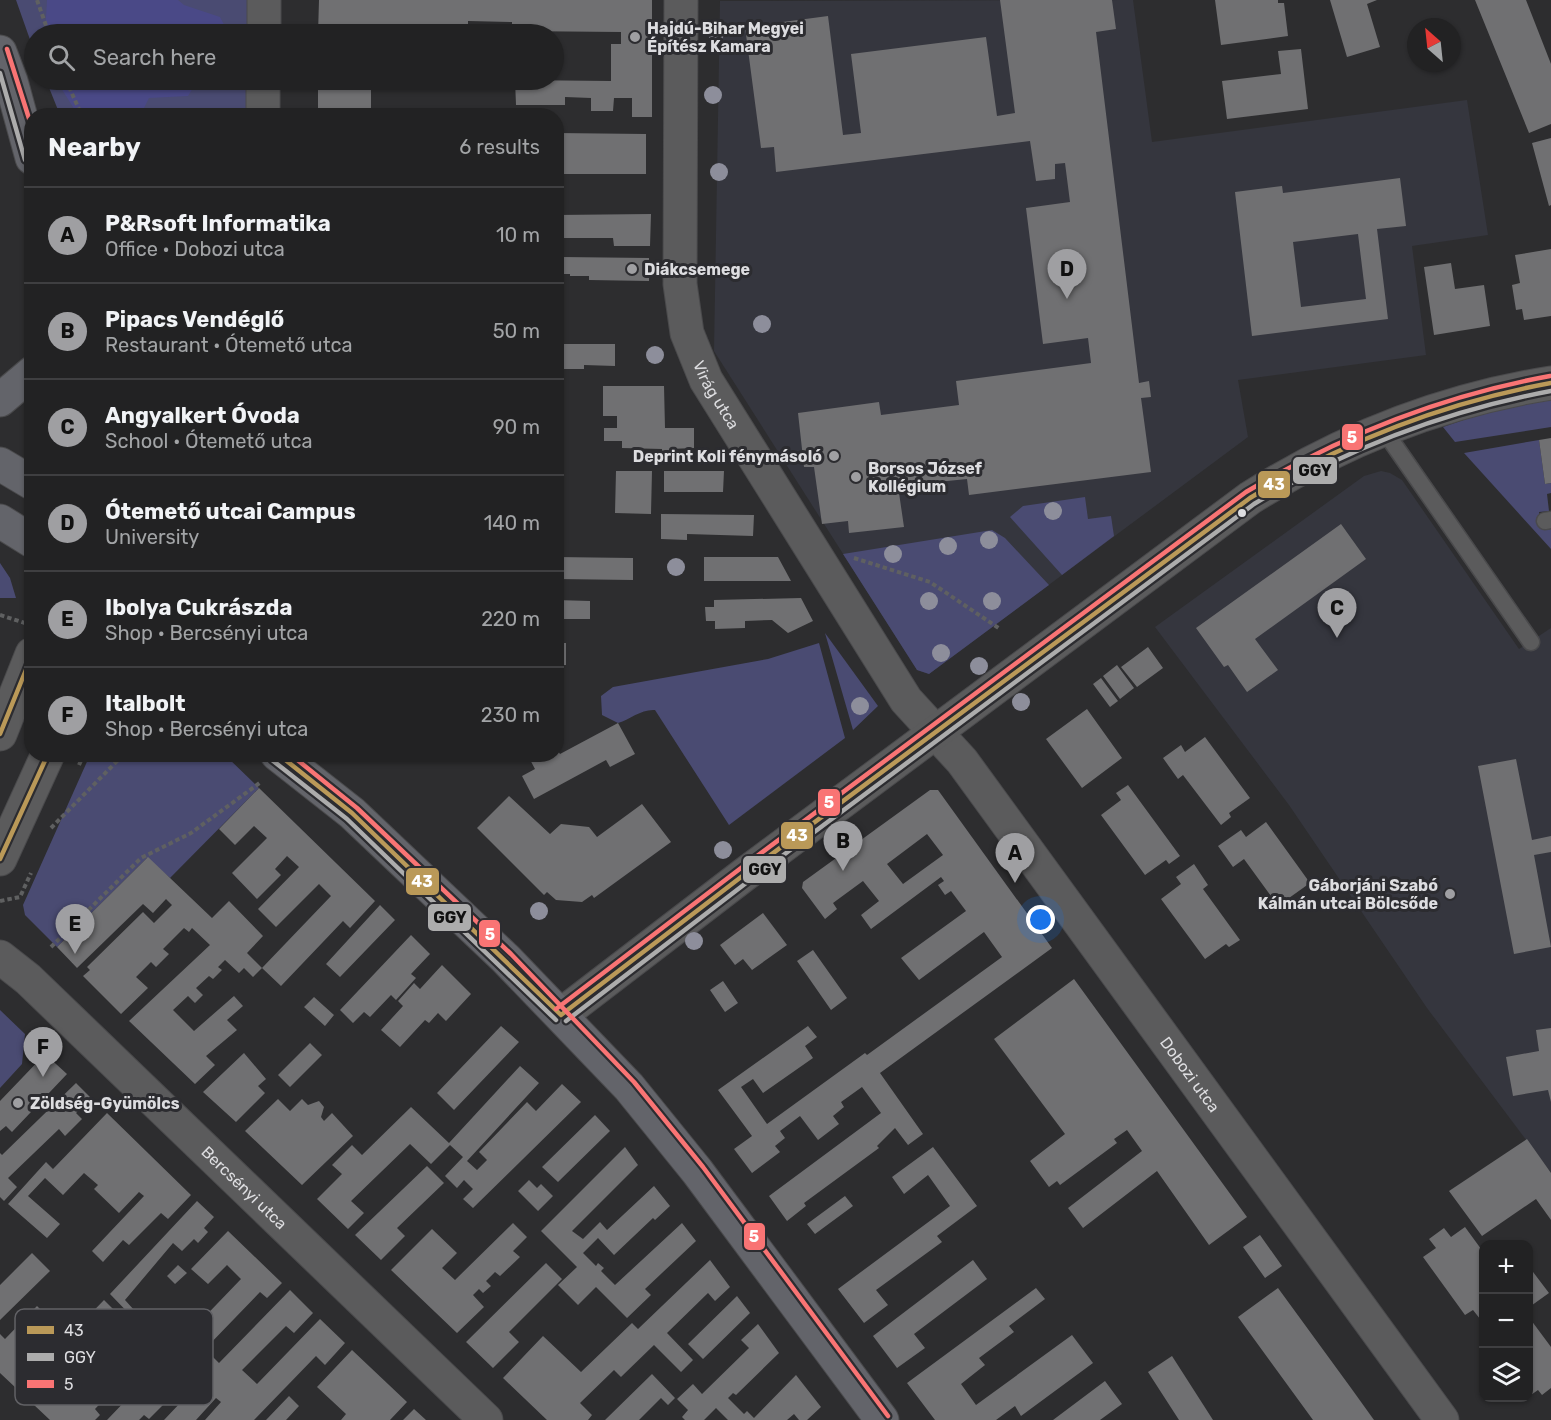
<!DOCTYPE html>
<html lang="en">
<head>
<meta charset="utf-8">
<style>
	body { margin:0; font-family:Rubik,sans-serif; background:#2a2a2b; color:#f1f3f6 }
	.controls { position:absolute; right:18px; bottom:18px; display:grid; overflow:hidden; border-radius:12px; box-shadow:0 2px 4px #0004 }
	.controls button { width:54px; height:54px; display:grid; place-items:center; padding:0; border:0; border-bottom:2px solid #3f3f41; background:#222223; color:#f1f3f6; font:30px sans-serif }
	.compass { position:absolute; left:1407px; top:18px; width:54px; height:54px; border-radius:50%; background:#222223; box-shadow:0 2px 4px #0004; rotate:333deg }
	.you { position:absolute; left:1041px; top:920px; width:21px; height:21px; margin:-15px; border:4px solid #fff; border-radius:50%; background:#1a73e8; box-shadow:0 0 0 9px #1a73e833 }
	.badge { display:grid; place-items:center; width:39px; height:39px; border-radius:50%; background:#9f9fa2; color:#111; font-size:20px; font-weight:700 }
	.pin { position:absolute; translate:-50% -50px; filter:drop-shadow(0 2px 3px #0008) }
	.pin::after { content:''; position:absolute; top:32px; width:21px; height:18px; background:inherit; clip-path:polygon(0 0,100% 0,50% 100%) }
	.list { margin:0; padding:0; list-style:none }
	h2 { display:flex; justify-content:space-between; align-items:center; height:78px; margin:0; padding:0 24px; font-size:26px }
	h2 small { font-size:20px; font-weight:400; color:#a2a4a6 }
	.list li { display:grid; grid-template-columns:39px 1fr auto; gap:18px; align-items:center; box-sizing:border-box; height:96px; padding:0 24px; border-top:2px solid #3f3f41 }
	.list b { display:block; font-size:22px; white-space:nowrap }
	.list p { margin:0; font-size:20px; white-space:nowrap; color:#a2a4a6 }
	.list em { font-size:20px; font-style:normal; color:#a2a4a6 }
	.icon { flex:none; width:33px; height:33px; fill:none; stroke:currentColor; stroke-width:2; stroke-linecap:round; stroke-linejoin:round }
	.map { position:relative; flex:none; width:1551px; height:1420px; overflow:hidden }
	.search { position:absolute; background:#222223; box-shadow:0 2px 4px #0004; left:24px; top:24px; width:540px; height:66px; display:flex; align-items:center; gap:15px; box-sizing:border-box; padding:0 21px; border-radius:33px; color:#a2a4a6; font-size:22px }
	.panel { position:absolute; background:#222223; box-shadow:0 2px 4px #0004; left:24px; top:108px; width:540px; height:654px; border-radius:24px }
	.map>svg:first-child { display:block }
</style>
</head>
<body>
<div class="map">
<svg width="1551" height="1420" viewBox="0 0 1551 1420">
	<rect width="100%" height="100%" fill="#2d2d2f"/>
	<path fill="#35363e" d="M1133,0l19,142 315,-42 21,135 -76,11 14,109 -188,25 10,57 -319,237 -12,-4 -203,-319 6,-350z
		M1381,471l9,2 12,7 117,169 32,-21v545l-124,-165 -138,-203 -134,-178 209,-151z"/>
	<path fill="#4a4b72" d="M16,0h232l1,34h-215v17z
		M46,80h203v35h-189z
		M1551,399v28l-96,15 -12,-15 47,-16z
		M1539,440l6,44 6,-1v10l-4,1 2,17 -10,1 3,17 9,-1v21l-87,-96z
		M1085,497l3,22 23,-3 3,20 -52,39 -52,-58 13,-11z
		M992,530l13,8 44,47 -120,89 -12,-4 -74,-116z
		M0,563l10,15 6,20h-16z
		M825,633l53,73 -25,24z
		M819,643l26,95 -116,87 -74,-115c-14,-1 -24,9 -37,13l-16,-8 -1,-19 12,-9 155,-28z
		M90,755h135l34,33 -89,90 -23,-20 -90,89 -32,-32 -2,-10z
		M0,1010l25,24 -3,30 -22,24z"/>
	<path fill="#4a4987" d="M47,0h131l6,5 36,12 9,17h-184z
		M56,80h142l-10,16 -39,2 -9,18 -62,-1z"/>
	<path fill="#707072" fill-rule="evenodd" d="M319,0h333v117h-20v-19h-18l-1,13h-22v-13l-26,-1v8h-49l-1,-25 96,1v-37h10v-12l-109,-1v-9l-44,-1v13h-150z
		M1000,0h112l4,29 -20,3 43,351 10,-2 2,16 -10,1 10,74 -182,23 -2,-16 -69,7 6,41 -55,6 -1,-12 -26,3 -8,-57h-10l-6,-54 81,-11 2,13 78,-10 -3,-24 135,-18 -3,-25 -45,6 -17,-136 44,-6 -5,-39 -10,1v15l-19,2 -6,-40 -254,31 -2,-25 -13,1 -16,-121 83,-11 15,119 18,-2 -10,-79 135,-17 11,79 18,-3z
		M1215,0h63v3h6l4,33 -67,9z
		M1330,0h47l-10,4 13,43 -33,10z
		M1475,0h51l25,64v60l-22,9z
		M1301,49l7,60 -81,10 -5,-38 59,-7 -3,-23z
		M318,80h53v36h-53z
		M556,133l90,1v40h-88z
		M1551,138v67l-2,1 -17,-63z
		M1400,178l6,48 -29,3 11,90 -136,17 -17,-144 47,-6 1,7zM1358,234l8,65 -65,8 -8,-65z
		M651,214l-1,32h-36l-1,-8h-57v-23z
		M1551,249v67l-27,4 -2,-11 -6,1 -4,-25 8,-2 -5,-28z
		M562,257l87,1v23l-60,-1v-4h-19v-2h-8z
		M1451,263l4,26 29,-4 6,41 -56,9 -10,-68z
		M556,344h59v22l-31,-1v4h-28z
		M603,386h61l1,42h29v20l-24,1 1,2h-9v-2l-40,-1v-7h-18v-13h13v-12h-14z
		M1551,438v45l-6,1 -6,-44z
		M616,471h36l-1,43 -36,-1z
		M664,471h60l-1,21h-59z
		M661,514l93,1 -1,21 -66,-2v6l-26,-1z
		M1341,524l25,35 -111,80 23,31 -31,22 -19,-27 -4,2 -28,-39z
		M556,557l77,1v22l-77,-1z
		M704,557h74l13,24h-87z
		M801,598l12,23 -25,12 -16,-13 -27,1v7l-30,1v-8h-9l-1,-14h9v-7z
		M556,600l34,1v18h-34z
		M556,643h10v22h-10z
		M1148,647l15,21 -26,19 -16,-20z
		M1117,665l17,23 -14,11 -17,-23z
		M1101,678l17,23 -8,6 -17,-23z
		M1087,709l35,49 -40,30 -36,-49z
		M618,723l17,31 -25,13 -4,-7 -72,39 -12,-23 13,-7 -8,-15h29v-6l4,6z
		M1205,737l45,61 -21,15 2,4 -10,8 -38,-50 -5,4 -15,-21 18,-13 4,7z
		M1516,759l16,81 19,-4v16l-17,3 17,92 -37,7 -36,-188z
		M1128,785l52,71 -11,8 -3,-4 -21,15 -44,-60 20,-15 -5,-7z
		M259,788l116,113 -25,27 -7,-7 -62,65 -19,-18 -9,9 -9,-9 -5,5 -14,-13 -7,7 4,3 -9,9 -4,-3 -13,12 7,7 -8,8 -7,-7 -15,14 21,21 40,-35 9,10 -16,14 10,10 -31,26 9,9 -20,19 -66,-63 81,-76 -18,-17 -3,4 -5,-4 -21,21 6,5 -13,13 -5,-5 -15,15 12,11 -27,26 -38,-38 7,-6 -3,-3 56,-55 11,11 18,-18 -6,-6 -13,14 -10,-9 -66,64 -20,-21 91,-90 64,61 17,-17 34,35 -16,17 15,15 69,-72 -12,-12 -43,43 -18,-18 41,-42 -12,-11 -12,13 6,6 -24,24 -25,-26 35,-35 -13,-12 -19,19 -16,-16z
		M930,790h8l114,158 -172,125 43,61 -15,11 -13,-17 -18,18 2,2 -75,55 2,3 -19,15 -18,-25 112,-83 -19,-26 -21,15 3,5 -11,9 6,8 -21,16 -18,-24 -20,15 5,7 -10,8 5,6 -28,21 -18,-24 18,-13 -34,-46 90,-64 9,11 -12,9 8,12 -50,35 -10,-14 -12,8 26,37 98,-71 2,2 135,-98 -18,-25 -65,48 -18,-22 65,-47 -15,-20 -6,4 -7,-10 6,-4 -3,-4 -70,52 -10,-14 18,-14 -16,-20 -30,22 4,6 -12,10 -23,-31 1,-6zM927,834l16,21 -40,29 -16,-20z
		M509,796l41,38 11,-10 28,3 8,10 45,-33 29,38 -77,56 -2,-3 -10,7 -26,-2 -9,-8 -3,3 -67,-67z
		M1266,822l44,61 -21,15 3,3 -11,9 -37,-51 -11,8 -15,-21 23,-16 5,7z
		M1194,864l14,21 -5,4 37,51 -11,7 -3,-3 -21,15 -44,-60 20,-15 -5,-7z
		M380,905l15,15 -55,57 -14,-13z
		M763,913l24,32 -35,25 -9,-11 -8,6 -15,-20z
		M411,935l19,19 -19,20 5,4 -20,22 -5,-5 -21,22 -6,-5 -11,11 -13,-13z
		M813,950l34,48 -16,12 -34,-49z
		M442,965l29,29 -25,27 -8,-8 -9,10 -4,-3 -25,27 -19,-17 22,-24 -5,-5 16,-18 6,6z
		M1074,979l173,238 -38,28 -52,-74 -74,57 -15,-20 74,-57 -15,-21 -13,9 3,4 -57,42 -3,-4 -8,6 -19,-26 35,-27 -71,-95z
		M723,981l15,22 -13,9 -15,-22z
		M314,997l20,18 -9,11 -21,-19z
		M501,1026l18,16 -65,68 -17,-17z
		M1551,1028v74l-3,-12 -35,6 -7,-39 33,-6 -3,-21z
		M310,1043l12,12 -32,32 -12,-12z
		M244,1053l22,26 -8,7 7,7 -29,29 -33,-30z
		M45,1054l22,20 -55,58 -6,-6 -6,5v-30z
		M520,1066l19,17 -72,78 10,9 10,-10 -8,-8 48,-50 9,9 26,-27 19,18 -108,106 -10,-9 10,-10 -9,-9 -7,8 -12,-12 18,-19 -13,-12 -19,19 -21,-20 -59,57 13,12 -16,16 -31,-30 25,-25 -10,-9 20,-20 10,10 49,-48 38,36z
		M76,1083l15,15 -15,15 6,6 -17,17 -6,-7 -51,49 9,9 -13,14 -4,-4v-44l2,2z
		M278,1099l12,12 12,-12 6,6 11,-4 5,6 -3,10 3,4 8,-8 21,23 -51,49 -57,-54z
		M107,1113l84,82 -23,24 -7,-6 -32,32 -6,-5 -20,22 -11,-11 52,-55 -5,-4 -20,21 -25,-24 4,-4 -14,-12 -21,22 -18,-17 -17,18 32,28 -13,14 -39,-34 38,-42 7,7z
		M595,1115l15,16 -52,51 -16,-15z
		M1527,1139l24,34v47l-15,-21 -54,37 -33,-45z
		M625,1147l13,18 -66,66 11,8 17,-17 7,8 47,-44 16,20 -15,14 -2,-2 -39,37 -16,-17 -15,15 13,13 2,-3 6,5 -3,3 14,14 67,-62 14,18 -51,48 6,6 -24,23 -31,-31 -18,18 -20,-20 19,-18 -36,-36z
		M933,1147l44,59 -40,30 5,6 -66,48 12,15 -24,18 -26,-34 112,-83 -22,-31 -24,19 -12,-17z
		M427,1166l17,17 -47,45 8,8 -24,24 -26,-25z
		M529,1180l8,8 4,-4 12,12 -15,15 -20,-20z
		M845,1196l8,10 -38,28 -8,-10z
		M197,1201l17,16 -10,11 4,4 -10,11 -4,-4 -12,12 -9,-8 -48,57 19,21 -4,4 -30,-31z
		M513,1223l14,14 -14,14 7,6 -20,19 -5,-4 -9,9 5,5 -8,7 -4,-4 -6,6 11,12 -27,26 -66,-63 41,-41 25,24 -15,15 13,12z
		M1465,1227l19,26v71l-11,-14 -8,5 -42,-58 13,-9 -7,-9 15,-11 7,9z
		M228,1231l54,52 -15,15 -7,-6 -55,57 14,14 71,-73 23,23 -19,20 -8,-7 -44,44 15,14 63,-65 25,24 -20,22 -9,-9 -62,64h-49l16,-18 -5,-4 -20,22h-32l18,-19 -15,-13 -3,4 6,6 -21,21 -5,-4 -5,5h-32l45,-47 -19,-19 -5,5 8,7 -41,43 5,6 -5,5h-45l-50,-47v-39l5,5 32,-33 18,18 -24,24 14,13 59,-61 19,19 -4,4 4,4 -16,16 -4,-4 -43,45 13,12 67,-71 28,30 73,-76 -14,-14 -19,19 -17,-15z
		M1260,1235l22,31 -17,12 -22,-31z
		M32,1253l18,18 -50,49v-35z
		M710,1260l20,27 -15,14 -7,-8 -41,40 26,27 -12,12 -27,-27 -33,32 -7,-7 -34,33 12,12 -4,5h-41l-44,-42 40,-42 38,36 51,-49 6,6z
		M973,1260l14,19 -73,55 11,14 -28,20 -24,-32z
		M546,1263l16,16 -53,53 10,10 -26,26 -27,-26z
		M178,1265l9,8 -12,11 -8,-8z
		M1530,1268l19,25 -21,15v-39z
		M1036,1288l9,11 -36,27 5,6 -35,26 6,7 -24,19 15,21 96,-70 21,28 -72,53 -6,-10 -19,14h-61l-28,-37z
		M1278,1288l73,100 23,32h-61l-75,-103z
		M737,1296l13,17 -47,46 -15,-15z
		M1528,1316l23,31v41l-9,7 -4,-5 -10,7z
		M758,1324l21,29 -43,42 -3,-2 -5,5 16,16 3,-3 7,7 42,-43 25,32 -14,13h-8l-5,-6 -7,6h-59l-12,-12 -12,12h-19l-3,-3 6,-7 -11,-11 16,-15 9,10 47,-46 -8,-8z
		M352,1350l55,52 -17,18h-49l5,-6 -29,-27z
		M1172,1356l41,64h-34l-31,-48z
		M652,1374l23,24 -7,7 -7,-7 -22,22h-34z
		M1105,1381l17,23 -22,16h-47z
		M289,1396l10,10 -13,14h-20z
		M414,1409l12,11h-23z"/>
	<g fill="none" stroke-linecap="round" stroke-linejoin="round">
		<g stroke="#4a4a4c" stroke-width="19">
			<path id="service" d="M1383,429l148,213
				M1545,521l6,-1"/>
		</g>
		<g stroke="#4a4a4c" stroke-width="35">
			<g id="minor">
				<path id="s1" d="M681,0l-1,284 7,49 19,47 200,320 56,61 480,659"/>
				<path d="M264,34v-34"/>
				<path d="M263,116v-36"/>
				<path id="s2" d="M0,957l28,22 458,441"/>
				<path d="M561,1015l184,-141 505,-376c92,-58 194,-98 301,-115"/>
			</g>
		</g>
		<g stroke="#4a4a4c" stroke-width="35">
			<path id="tertiary" d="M0,734l32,-80
				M0,859l48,-105"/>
		</g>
		<g stroke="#4a4a4c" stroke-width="35">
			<path id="primary" d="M0,52l11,29 21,77
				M0,400l32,-27
				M0,464l32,19
				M0,521l32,20
				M277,754l75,59 154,146 123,128 68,84 185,249"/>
		</g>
		<path stroke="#5f6061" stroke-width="4" stroke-dasharray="4.5 3" stroke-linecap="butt" d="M37,0l12,34
			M66,80l16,36
			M854,558l76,24 70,47
			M0,615l25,8
			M79,765l5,-11
			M51,828l73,-74
			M0,901l20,-4 11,-24
			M51,947l90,-89 50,-25 70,-51"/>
		<use href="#service" stroke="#5b5b5c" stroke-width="16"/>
		<use href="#minor" stroke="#5b5b5c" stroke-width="33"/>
		<use href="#tertiary" stroke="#5b5b5c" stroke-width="33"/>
		<use href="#primary" stroke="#63646a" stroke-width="33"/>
		<g stroke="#2c2c30" stroke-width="9">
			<path id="bus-1" d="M0,734l32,-79
				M278,754l74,59 209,202
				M0,859l48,-105
				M561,1015l184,-141 505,-376c95,-57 192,-95 301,-115"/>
		</g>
		<g stroke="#2c2c30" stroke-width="9">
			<path id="bus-2" d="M0,73l25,87
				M272,760l75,59 209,201
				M566,1021l184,-141 504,-376c94,-56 190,-93 297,-113"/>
		</g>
		<g stroke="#2c2c30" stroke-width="9">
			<path id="bus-3" d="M7,49l25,79
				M290,754l67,54 154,146 123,128 69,85 185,249
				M556,1009l185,-141 505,-376c96,-57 194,-96 304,-116"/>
		</g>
		<use href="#bus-1" stroke="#ba9958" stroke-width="4.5"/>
		<use href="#bus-2" stroke="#acacac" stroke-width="4.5"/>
		<use href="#bus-3" stroke="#f97474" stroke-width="4.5"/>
	</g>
	<g fill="#8d8e9b">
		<circle cx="716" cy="32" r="9"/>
		<circle cx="713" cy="95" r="9"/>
		<circle cx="719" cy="172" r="9"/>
		<circle cx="762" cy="324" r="9"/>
		<circle cx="655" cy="355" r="9"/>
		<circle cx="1053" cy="511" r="9"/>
		<circle cx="989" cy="540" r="9"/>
		<circle cx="948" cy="546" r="9"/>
		<circle cx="893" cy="554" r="9"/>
		<circle cx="676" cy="567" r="9"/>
		<circle cx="929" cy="601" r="9"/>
		<circle cx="992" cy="601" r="9"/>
		<circle cx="941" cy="653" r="9"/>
		<circle cx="979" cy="666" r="9"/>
		<circle cx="1021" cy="702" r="9"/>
		<circle cx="860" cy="706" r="9"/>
		<circle cx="723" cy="850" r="9"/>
		<circle cx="539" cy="911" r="9"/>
		<circle cx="694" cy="941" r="9"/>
	</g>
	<g fill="#9f9fa2" stroke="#2c2c30" stroke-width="2">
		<circle cx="635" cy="37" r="6"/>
		<circle cx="632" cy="269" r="6"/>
		<circle cx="834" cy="456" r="6"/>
		<circle cx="856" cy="477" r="6"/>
		<circle cx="1450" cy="894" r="6"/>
		<circle cx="18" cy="1103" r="6"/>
	</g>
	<circle fill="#dddde0" stroke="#2c2c30" stroke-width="2" cx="1242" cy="513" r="5"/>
	<g text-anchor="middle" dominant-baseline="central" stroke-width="6" stroke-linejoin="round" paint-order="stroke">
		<g font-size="16" font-weight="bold" fill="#dddde0" stroke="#2c2c30" text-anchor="start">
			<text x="647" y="28">Hajdú-Bihar Megyei<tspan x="647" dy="18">Építész Kamara</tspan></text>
			<text x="644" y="269">Diákcsemege</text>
			<text x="822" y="456" text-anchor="end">Deprint Koli fénymásoló</text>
			<text x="868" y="468">Borsos József<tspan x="868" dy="18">Kollégium</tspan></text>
			<text x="1438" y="885" text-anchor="end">Gáborjáni Szabó<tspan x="1438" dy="18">Kálmán utcai Bölcsőde</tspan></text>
			<text x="30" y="1103">Zöldség-Gyümölcs</text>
		</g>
		<g font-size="16" fill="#dddde0" stroke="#2c2c30">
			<text stroke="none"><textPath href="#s1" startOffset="402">Virág utca</textPath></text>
			<text stroke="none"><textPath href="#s1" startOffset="1232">Dobozi utca</textPath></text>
			<text stroke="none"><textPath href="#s2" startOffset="336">Bercsényi utca</textPath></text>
		</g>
	</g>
	<rect x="15" y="1309" width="198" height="96" rx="9" fill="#2c2c30" stroke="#616165" stroke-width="1.5"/>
	<rect x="27" y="1326" width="27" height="8" fill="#ba9958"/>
	<rect x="27" y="1353" width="27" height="8" fill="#acacac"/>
	<rect x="27" y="1380" width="27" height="8" fill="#f97474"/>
	<g font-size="16" fill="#dddde0">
		<text x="64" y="1336">43</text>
		<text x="64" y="1363">GGY</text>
		<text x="64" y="1390">5</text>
	</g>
	<g stroke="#2c2c30" stroke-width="2">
		<rect x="1341" y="423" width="23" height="28" rx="6" fill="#f97474"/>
		<rect x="1292" y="456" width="46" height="29" rx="6" fill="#acacac"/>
		<rect x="1257" y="470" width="34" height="29" rx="6" fill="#ba9958"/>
		<rect x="817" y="788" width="24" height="29" rx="6" fill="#f97474"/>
		<rect x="780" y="821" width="34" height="29" rx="6" fill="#ba9958"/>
		<rect x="742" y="855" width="45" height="29" rx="6" fill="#acacac"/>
		<rect x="405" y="867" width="35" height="29" rx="6" fill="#ba9958"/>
		<rect x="427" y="903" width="45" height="29" rx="6" fill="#acacac"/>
		<rect x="478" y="919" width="23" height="29" rx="6" fill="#f97474"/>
		<rect x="743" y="1222" width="23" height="29" rx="6" fill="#f97474"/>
	</g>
	<g font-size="16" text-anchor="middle" font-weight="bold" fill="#fff">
		<text x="1352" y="443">5</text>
		<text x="1274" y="490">43</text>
		<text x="829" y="808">5</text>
		<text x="797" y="841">43</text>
		<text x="422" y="887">43</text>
		<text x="490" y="940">5</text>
		<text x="754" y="1242">5</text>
	</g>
	<g font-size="16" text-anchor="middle" font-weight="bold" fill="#111">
		<text x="1315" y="476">GGY</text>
		<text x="765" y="875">GGY</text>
		<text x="450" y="923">GGY</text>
	</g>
</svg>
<div class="controls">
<button>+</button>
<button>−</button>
<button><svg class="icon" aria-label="layers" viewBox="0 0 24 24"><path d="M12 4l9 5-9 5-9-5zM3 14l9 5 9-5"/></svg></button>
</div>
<svg class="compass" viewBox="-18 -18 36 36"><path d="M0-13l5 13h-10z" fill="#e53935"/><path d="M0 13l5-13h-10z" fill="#a2a4a6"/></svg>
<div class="you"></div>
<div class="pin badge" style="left:1015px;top:883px">A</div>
<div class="pin badge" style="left:843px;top:871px">B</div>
<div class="pin badge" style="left:1337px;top:638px">C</div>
<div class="pin badge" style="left:1067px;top:299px">D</div>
<div class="pin badge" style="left:75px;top:954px">E</div>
<div class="pin badge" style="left:43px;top:1077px">F</div>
<div class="search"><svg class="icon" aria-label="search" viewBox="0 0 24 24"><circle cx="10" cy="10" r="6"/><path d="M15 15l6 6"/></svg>Search here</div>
<section class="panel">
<h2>Nearby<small>6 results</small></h2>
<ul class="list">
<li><span class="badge">A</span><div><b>P&amp;Rsoft Informatika</b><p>Office · Dobozi utca</p></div><em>10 m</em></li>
<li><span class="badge">B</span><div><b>Pipacs Vendéglő</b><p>Restaurant · Ótemető utca</p></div><em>50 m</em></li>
<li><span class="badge">C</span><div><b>Angyalkert Óvoda</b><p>School · Ótemető utca</p></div><em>90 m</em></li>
<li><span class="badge">D</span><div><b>Ótemető utcai Campus</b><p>University</p></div><em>140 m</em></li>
<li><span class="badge">E</span><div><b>Ibolya Cukrászda</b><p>Shop · Bercsényi utca</p></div><em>220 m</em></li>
<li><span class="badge">F</span><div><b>Italbolt</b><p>Shop · Bercsényi utca</p></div><em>230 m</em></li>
</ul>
</section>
</div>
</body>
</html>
